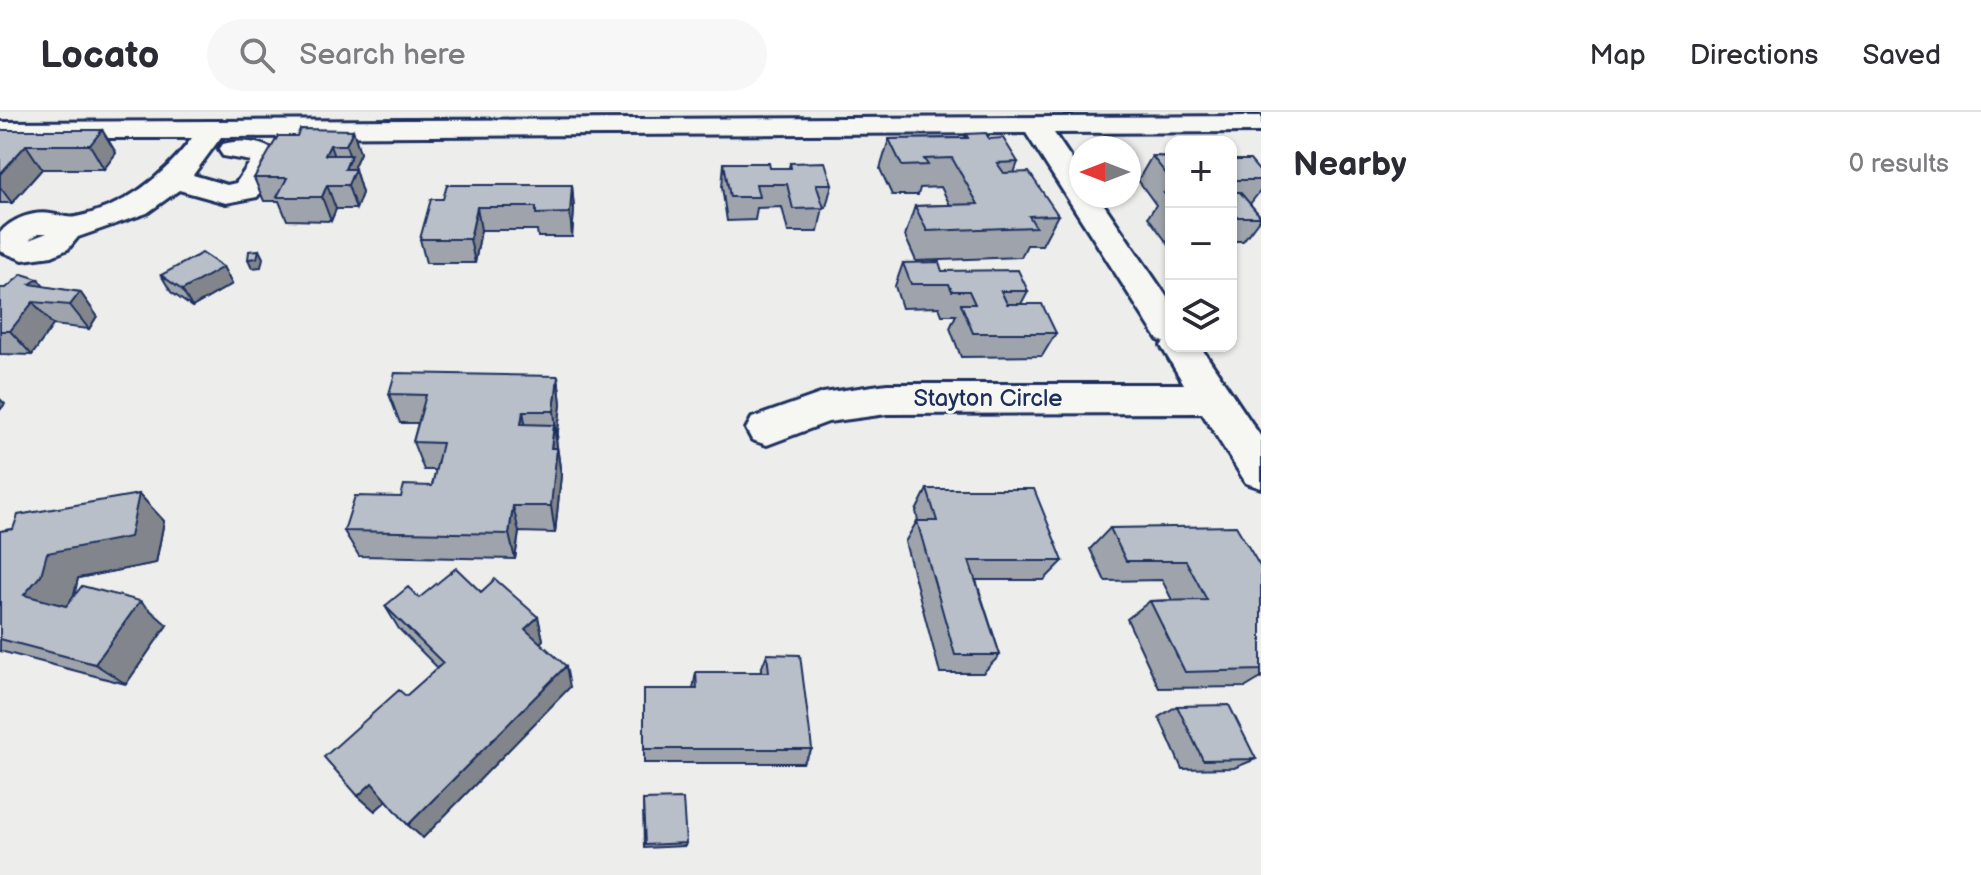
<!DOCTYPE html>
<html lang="en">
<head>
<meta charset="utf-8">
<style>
	body { margin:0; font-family:"Balsamiq Sans",sans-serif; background:#f7f7f7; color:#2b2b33 }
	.controls { position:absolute; right:24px; top:24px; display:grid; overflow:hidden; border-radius:16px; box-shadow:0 2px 6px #0004 }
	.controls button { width:72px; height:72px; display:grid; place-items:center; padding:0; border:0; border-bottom:2px solid #e1e1e2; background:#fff; color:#2b2b33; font:40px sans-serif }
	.compass { position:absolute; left:1069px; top:24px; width:72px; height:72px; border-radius:50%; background:#fff; box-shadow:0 2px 6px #0004; rotate:270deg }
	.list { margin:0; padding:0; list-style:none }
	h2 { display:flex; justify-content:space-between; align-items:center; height:104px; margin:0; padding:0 32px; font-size:34px }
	h2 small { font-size:26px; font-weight:400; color:#7c7c81 }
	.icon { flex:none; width:44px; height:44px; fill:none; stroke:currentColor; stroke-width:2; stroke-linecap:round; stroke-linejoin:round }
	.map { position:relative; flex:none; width:1261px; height:763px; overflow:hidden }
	header { display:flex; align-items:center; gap:48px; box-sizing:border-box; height:112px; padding:0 40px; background:#fff; border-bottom:2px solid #e1e1e2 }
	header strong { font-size:38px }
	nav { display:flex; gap:44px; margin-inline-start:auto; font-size:28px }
	.search { width:560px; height:72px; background:#f7f7f7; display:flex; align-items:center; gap:20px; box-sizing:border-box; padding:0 28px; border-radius:44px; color:#7c7c81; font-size:30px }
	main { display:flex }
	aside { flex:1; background:#fff }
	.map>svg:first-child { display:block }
</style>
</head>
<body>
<header>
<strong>Locato</strong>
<div class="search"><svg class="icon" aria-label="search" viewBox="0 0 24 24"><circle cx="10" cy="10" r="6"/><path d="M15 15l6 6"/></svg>Search here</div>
<nav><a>Map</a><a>Directions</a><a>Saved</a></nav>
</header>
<main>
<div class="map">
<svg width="1261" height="763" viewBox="0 0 1261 763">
	<rect width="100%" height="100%" fill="#edeeec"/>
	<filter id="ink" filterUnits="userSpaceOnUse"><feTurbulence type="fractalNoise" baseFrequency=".0125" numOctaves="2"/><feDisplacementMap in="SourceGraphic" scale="16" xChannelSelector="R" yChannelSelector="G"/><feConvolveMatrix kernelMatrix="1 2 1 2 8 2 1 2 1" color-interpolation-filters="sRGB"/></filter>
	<g filter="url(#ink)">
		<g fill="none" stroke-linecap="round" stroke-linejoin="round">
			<g stroke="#1b2f5e" stroke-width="6">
				<path id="minor" d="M1261,4v16l-207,1 27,40v23h17l73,107v43h29l61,91v51l-15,-5 -44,-70 -315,1 -59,8 -61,23 -15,-5 -6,-11 6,-11 71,-25 64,-9h297l-23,-38 3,-4 -6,-2 -132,-207 -805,4 -28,38 34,10 9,-2 15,-22 -28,-5 -4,-6 4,-6c18,-5 46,-3 58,14l-1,8 -23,31 -31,6 -47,-13 -32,23 -69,24 -10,12 -16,7 -29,4 -23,-9v-18c11,-14 33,-22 51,-19 9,1 16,5 25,3 49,-10 87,-40 116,-79h-192v-16zM39,121h8l-18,7z"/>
			</g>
			<use href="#minor" fill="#f6f6f2" fill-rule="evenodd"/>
		</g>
		<path fill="#9fa4ac" stroke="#1b2f5e" stroke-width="2" d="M0,18h102l14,23 -12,16h-62l-30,34h-12z
			M353,18l7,23 -6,13 8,27 -6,16h-20l-5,12 -44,-1 -8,-19h-15l-10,-23 43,-42z
			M966,22l23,5 29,23 -4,11 44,42 -16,30h-15l-6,12 -105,4 -11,-25 10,-30 35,-1 -9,-18 -21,1 -2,7h-26l-12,-26 9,-30 76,-1z
			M1152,44l19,1v91l-23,-31 8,-12 -18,-25z
			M1231,48l30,13v17l-11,14 11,13 -18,24h-12z
			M724,51l46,5h19l1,-5 42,21 -6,23h-3l-5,25h-30l-6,-25 -25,1 -2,12 -28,1 -5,-34z
			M572,73l2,24 -2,28h-34l-1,-7h-56l-6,33h-49l-6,-24 23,-40z
			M903,151l125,28 -7,13 35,29 -14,23 -81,1 -11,-29 6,-13h-14l-3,-8 -37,1 -7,-22z
			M223,155l9,17 -40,23 -21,-15 -10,-17z
			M38,167l6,8 36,5 17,24 -8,13 -36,-4 -21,30 -32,-1v-66h6z
			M558,264l3,28 -4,35h-1l5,36 -6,58 -36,-1 -4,27 -156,-3 -15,-25 57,-34 31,-11 4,-16h-12l-11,-28 5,-19h-18l-11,-29z
			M927,377l136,72 -19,19h-68l24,75 -17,18h-43l-35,-131 12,-21h1l-2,-10z
			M139,382l25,27 -8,42 -78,15 -4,19 93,28 -41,59 -126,-33v-120l13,-2z
			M1110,416l151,40v110l-15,9 -87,1 -32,-69 23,-18 22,-1 -10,-20 -57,1 -15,-32z
			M481,480l57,25 5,23 -3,3 30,44 -147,151 -15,-13 -21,-25 -12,11 -17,-15 48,-100 32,-28 -39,-39 -14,-23 34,-8z
			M767,542l45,95 -9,14h-159v-74h49l3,-17h64z
			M1177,594l79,53 -22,9 -52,1 -23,-52z
			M643,688l43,43 -1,3 -41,2z"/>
		<path fill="#82868c" stroke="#1b2f5e" stroke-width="2" d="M102,18l14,23 -12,16 -14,-24z
			M353,18l7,23 -6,13 8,27 -6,16 -8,-24 -3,-16 5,-11 -4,-13z
			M26,33l16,24 -30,34 -12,-16v-13z
			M330,33l8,24 -13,-14z
			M327,73l9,24 -5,12 -9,-24z
			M572,73l2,24 -2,28 -2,-24z
			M477,95l4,23 -6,33 -5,-24z
			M259,138l4,8 -2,9 -9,1 -4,-9z
			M223,155l9,17 -40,23 -10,-17z
			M38,167l19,24 -27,-19z
			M80,180l17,24 -8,13 -19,-24z
			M33,190l20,23 -21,30 -22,-24z
			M558,264l3,28 -4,35 -3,-28z
			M0,287l5,5 -5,6z
			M523,299l5,28 -7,-15z
			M554,313l7,50 -6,58 -4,-27v-58z
			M139,382l25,27 -8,42 -78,15 -5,21 -15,20 -34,-24 23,-42z
			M513,394l6,26 -4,27 -6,-25z
			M140,489l27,24 -41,59 -31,-20z
			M538,505l5,23 -12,11 -6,-22z
			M566,554l4,21 -147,151 -15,-13z
			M372,671l17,15 -14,13 -17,-15z"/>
		<path fill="#b9bfc8" stroke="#1b2f5e" stroke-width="2" d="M300,17l53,1 -7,15h-16l-5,10h26l-6,14h10l-7,16h-21l-5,12h-45l10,-19h-33l24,-42h19z
			M0,18h102l-12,15h-64l-26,29z
			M986,21l3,6 14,-1 15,24 -21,1 7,10 25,-1 29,43 -29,1 7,11 -109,4 -12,-25 63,-2 -26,-46 -28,1 4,6 -26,1 -13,-27 79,-1 -2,-4z
			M1152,44l19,1v23z
			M1231,48h19l11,13v7h-30z
			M825,50l7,22h-16l8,24 -31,1 -6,-25h-31l3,13h-29l-6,-34h45l1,5h21l-1,-5z
			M447,73h125l-2,28 -34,1v-7h-59l-7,32h-50l11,-40h12z
			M1231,80h9l21,25h-30z
			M1164,81h7v10z
			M259,138l-2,8 -9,1 1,-8z
			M202,141l21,14 -41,23 -21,-15z
			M939,150l3,9 76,-1 10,21h-27l6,13h35l14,29h-83l-12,-29h14l-6,-13h-17l-3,-7h-38l-8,-21z
			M22,162l16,5 -8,5 50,8 -10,13 -37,-3 -23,29h-10v-43h6z
			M395,261l163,3 -4,35h-31l-2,13 33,1 -3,23h6l-6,58h-38l-4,28 -165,-3 11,-35 46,1 3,-12 28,1 10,-43 -29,-1 13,-47 -37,-1z
			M927,377h107l29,72h-94l31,94h-45l-38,-134h20z
			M139,382l-9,43 -83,16 -6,22 -17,20 42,11 16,-20 58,15 -45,63 -95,-25v-108l13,-2 5,-14z
			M1236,414l25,42v102l-76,2 -35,-71 57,-1 -21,-39h-60l-16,-33z
			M456,456l25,24 14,-13 43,38 -13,12 41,37 -158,159 -36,-42 -14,13 -34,-39 75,-67 7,6 37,-33 -58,-57 23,-19 11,11z
			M767,542l33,1 12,94h-168v-60h53l-1,-17h73z
			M1229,593l27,54 -53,1 -26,-54z
			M683,687l3,44 -41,2 -2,-45z"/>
	</g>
	<g text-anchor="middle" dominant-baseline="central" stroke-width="6" stroke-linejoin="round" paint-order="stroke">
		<g font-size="24" fill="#1b2f5e" stroke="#f6f6f2">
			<text x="988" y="286">Stayton Circle</text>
		</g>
	</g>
</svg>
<div class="controls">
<button>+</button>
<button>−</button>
<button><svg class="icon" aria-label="layers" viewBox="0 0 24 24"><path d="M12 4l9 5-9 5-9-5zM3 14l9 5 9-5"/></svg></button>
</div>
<svg class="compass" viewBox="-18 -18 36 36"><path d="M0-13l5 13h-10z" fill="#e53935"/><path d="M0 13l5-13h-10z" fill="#7c7c81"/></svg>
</div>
<aside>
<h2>Nearby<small>0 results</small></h2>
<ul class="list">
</ul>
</aside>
</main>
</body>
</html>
